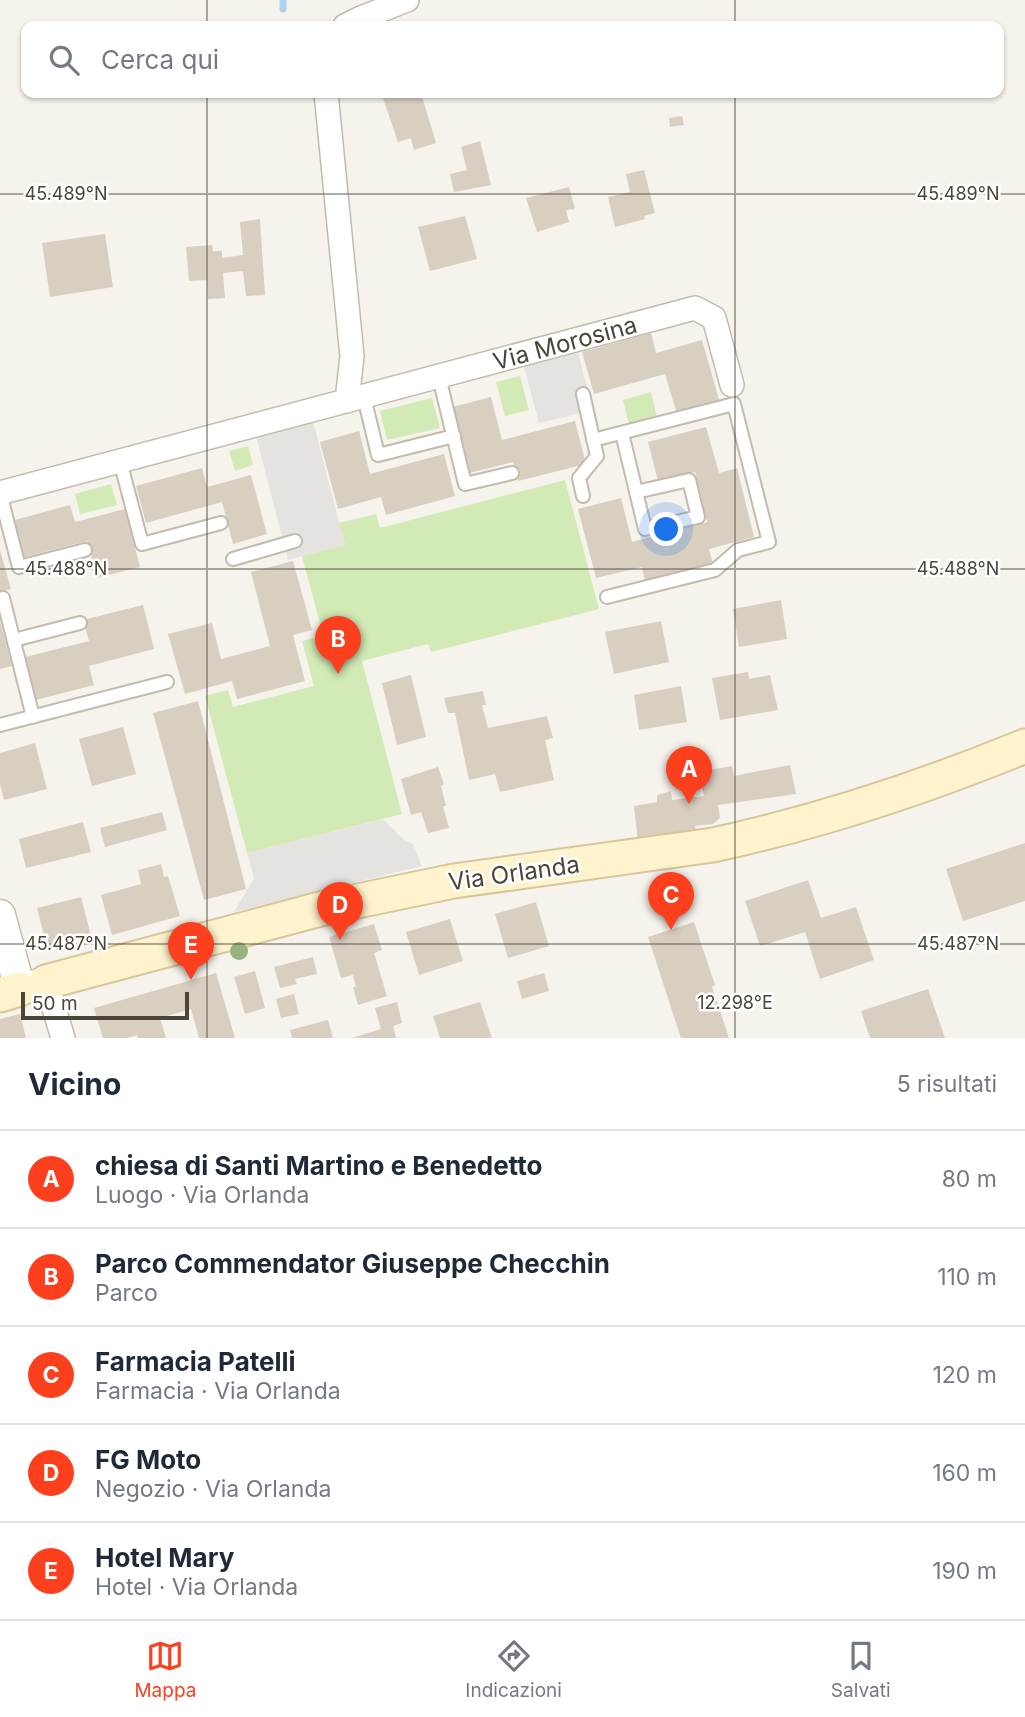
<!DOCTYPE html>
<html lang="it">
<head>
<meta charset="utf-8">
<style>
	body { margin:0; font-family:Inter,sans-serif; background:#f2f2f3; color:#1f2937 }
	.scale { position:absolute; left:21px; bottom:18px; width:168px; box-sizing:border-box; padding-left:7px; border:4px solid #4b4439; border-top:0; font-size:19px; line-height:24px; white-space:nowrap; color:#4b4439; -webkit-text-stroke:5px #fff; paint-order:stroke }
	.you { position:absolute; left:667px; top:530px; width:24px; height:24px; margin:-18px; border:5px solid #fff; border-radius:50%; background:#1a73e8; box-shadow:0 0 0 10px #1a73e833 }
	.badge { display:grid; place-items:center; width:46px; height:46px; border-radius:50%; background:#fc3f1d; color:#fff; font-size:23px; font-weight:700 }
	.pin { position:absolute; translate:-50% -58px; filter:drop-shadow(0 2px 4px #0008) }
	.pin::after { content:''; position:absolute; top:37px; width:24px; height:21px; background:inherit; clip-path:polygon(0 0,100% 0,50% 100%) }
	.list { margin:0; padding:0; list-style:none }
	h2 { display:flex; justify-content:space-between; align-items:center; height:91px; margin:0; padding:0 28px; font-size:30px }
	h2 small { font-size:23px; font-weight:400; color:#747a83 }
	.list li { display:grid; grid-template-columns:46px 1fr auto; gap:21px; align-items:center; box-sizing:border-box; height:98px; padding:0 28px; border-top:2px solid #e0e1e3 }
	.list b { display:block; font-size:26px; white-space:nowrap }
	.list p { margin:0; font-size:23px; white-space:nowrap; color:#747a83 }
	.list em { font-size:23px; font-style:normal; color:#747a83 }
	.icon { flex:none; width:38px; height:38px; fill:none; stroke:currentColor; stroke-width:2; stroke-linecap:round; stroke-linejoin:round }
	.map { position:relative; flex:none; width:1025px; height:1038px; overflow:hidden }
	.search { position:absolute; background:#fff; box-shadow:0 2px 5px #0004; left:21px; right:21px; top:21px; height:77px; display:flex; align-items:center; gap:18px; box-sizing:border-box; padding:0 24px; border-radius:14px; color:#747a83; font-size:26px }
	.sheet { height:581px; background:#fff }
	nav { display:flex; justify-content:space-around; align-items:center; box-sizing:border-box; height:98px; border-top:2px solid #e0e1e3; background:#fff; font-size:19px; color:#747a83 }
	nav a { display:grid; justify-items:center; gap:4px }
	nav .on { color:#fc3f1d }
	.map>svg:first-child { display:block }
</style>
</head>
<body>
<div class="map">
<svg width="1025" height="1038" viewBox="0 0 1025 1038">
	<rect width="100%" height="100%" fill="#f6f3ec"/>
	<path fill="#d2eab5" d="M520,376l9,34 -24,6 -9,-34z
		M651,392l6,26 -28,7 -6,-25z
		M432,398l8,30 -53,12 -7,-29z
		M248,446l5,19 -18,6 -6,-20z
		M565,480l34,129 -168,43 -3,-8 -66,17 40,153 -155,39 -42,-157 23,-6 5,17 81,-21 -12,-45 21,-6 -21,-79 43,-11 -6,-22 37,-9 4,14z
		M111,484l6,21 -37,9 -5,-20z"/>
	<path fill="#e5e3e0" d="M576,345l17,65 -54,13 -17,-64z
		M313,421l32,124 -57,15 -32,-124z
		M383,819l20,20 10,5 9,22 -188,46 20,-34 -7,-25z"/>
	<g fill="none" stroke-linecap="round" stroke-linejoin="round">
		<path stroke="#a9d4f2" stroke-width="7" d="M283,0v9"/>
	</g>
	<path fill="#d8cfc1" d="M390,93h31l15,50 -22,7 -3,-12 -13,4 -16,-47z
		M682,116l2,9 -14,2 -1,-9z
		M480,141l11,44 -37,7 -4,-18 17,-4 -6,-23z
		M644,170l11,43 -11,3 1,3 -30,8 -7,-30 22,-5 -4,-18z
		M569,187l6,22 -9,1 3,12 -32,10 -11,-34z
		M465,216l12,43 -47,12 -12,-44z
		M260,219l5,76 -19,1 -3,-25 -20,2 2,25 -17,1 -1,-19 -18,1 -3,-34 26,-2 1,6h9v7l21,-3 -3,-33z
		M105,234l8,53 -63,10 -8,-54z
		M651,333l5,20 46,-13 17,60 -43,11 -11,-37 -71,20 -12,-42z
		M491,397l11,43 73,-19 11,43 -68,17 -5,-19 -44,11 -16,-66z
		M706,427l13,46 18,-5 17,69 -45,12 4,15 -68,18 -3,-15 -46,11 -18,-69 43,-11 11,44 75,-20 -12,-50 -37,9 -10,-39z
		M359,431l11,43 74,-20 11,42 -69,19 -5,-18 -43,12 -18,-67z
		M202,468l5,19 44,-12 16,59 -34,10 -11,-42 -76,21 -10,-37z
		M70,505l5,17 50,-13 15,58 -43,11 -10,-37 -63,16 -9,-37z
		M0,550l11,39 -11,3z
		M293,561l19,69 -19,5 12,46 -68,18 -5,-18 -47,13 -17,-60 44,-11 9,36 49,-13 -19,-74z
		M781,600l6,39 -48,8 -6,-38z
		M143,605l11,44 -65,17 5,19 -58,15 -11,-43 64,-16 -6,-21z
		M0,621l12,45 -12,3z
		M661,621l8,41 -55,12 -9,-42z
		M748,672l1,7 21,-4 8,35 -58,10 -8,-42z
		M411,675l15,62 -29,8 -15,-62z
		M681,686l6,36 -48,8 -5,-35z
		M483,691l3,14h-4l6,23 59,-12 6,22 -8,2 9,40 -54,12 -5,-18 -26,6 -14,-67h-7l-4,-15z
		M198,701l48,188 -42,11 -51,-187z
		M123,727l13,47 -44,12 -13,-47z
		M35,743l12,46 -43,11 -4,-16v-31z
		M790,765l6,29 -78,11 2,13 -7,6 -18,2 1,7 -58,9 -4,-36 23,-4v-7l14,-4 1,9 32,-4 -5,-24 33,-6 2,10z
		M438,767l6,17 -3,2 5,20h-3l6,22 -21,5 -7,-21 -10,3 -10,-36z
		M162,812l5,18 -62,17 -5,-19z
		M83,822l8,30 -65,16 -7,-29z
		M1025,843v58l-62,20 -17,-52z
		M161,864l3,13 4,-1 12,40 -68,19 -11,-40 40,-11 -3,-14z
		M808,880l13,38 35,-11 18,53 -54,19 -15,-47 -45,14 -15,-45z
		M81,897l10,39 -44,11 -10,-39z
		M536,902l13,44 -41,12 -13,-44z
		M450,919l13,42 -44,14 -13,-43z
		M694,922l21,63 -3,2 17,51h-48l-33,-101z
		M374,924l8,26 -8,3 13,43 -29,9 -5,-18h3l-3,-12 -12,3 -12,-41z
		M313,957l4,17 -22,5 2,5 -17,4 -6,-21z
		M255,971l10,37 -20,6 -11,-37z
		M216,973l19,65h-36l-8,-29 -31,9 6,20h-28l-1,-3 -10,3h-24l-9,-30z
		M544,973l5,18 -27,8 -5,-18z
		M928,989l17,49h-75l-9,-27z
		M294,994l5,20 -18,4 -5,-19z
		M397,1002l5,21 -9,3 3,12h-44l29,-9 -6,-21z
		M480,1002l12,36h-52l-7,-22z
		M20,1014l6,24h-26v-19z
		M328,1020l5,18h-41l-2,-8z"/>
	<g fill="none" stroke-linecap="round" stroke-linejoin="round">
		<g stroke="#c2bbae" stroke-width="16">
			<path id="service" d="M439,377l26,107 47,-11
				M583,394l14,62 -18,22 4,18
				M364,397l14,58 76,-19
				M622,433l23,96 53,-12 -9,-37 -53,12
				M593,440l141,-36 35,138 -31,8 -23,20 -108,27
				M120,461l22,83 79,-21
				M0,493l19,74 66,-17
				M233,559l62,-18
				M3,598l30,119
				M14,640l66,-17
				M0,725l167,-43"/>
		</g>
		<g stroke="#c2bbae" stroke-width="26">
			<path id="minor" d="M345,26l16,-8 46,-18
				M326,93l26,263 -5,45
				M0,493l695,-185 19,10 18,67
				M46,982l17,56"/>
		</g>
		<g stroke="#c2bbae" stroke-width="33">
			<path id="tertiary" d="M0,915l20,74 24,-6"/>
		</g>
		<g stroke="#d6c79b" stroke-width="37">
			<path id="secondary" d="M46,982l278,-74 130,-27 259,-36c106,-23 212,-58 312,-99
				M0,995l20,-6"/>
		</g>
		<use href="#service" stroke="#fff" stroke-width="12"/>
		<use href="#minor" stroke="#fff" stroke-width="23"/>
		<use href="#tertiary" stroke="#fff" stroke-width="30"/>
		<use href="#secondary" stroke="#fff3cd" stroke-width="33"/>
	</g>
	<circle fill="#97b381" cx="239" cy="951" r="9"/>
	<path fill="none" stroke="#4b4439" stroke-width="2" stroke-opacity="0.45" d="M207,0v26M735,0v26M207,93v945M735,93v945M0,194h1025M0,569h1025M0,944h1025"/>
	<g text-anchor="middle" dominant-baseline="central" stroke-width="5" stroke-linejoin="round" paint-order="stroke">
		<g font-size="24" fill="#4b4439" stroke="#fff">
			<text transform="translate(565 343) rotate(-15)">Via Morosina</text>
			<text transform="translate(514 873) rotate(-8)">Via Orlanda</text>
		</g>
	</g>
	<g font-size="18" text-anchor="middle" fill="#4b4439" stroke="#fff" stroke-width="5" stroke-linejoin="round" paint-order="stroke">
		<text x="66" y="200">45.489°N</text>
		<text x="958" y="200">45.489°N</text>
		<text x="66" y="575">45.488°N</text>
		<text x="958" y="575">45.488°N</text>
		<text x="66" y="950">45.487°N</text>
		<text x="958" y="950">45.487°N</text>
		<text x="735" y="1009">12.298°E</text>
	</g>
</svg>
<div class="scale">50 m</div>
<div class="you"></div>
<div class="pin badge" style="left:689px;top:804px">A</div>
<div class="pin badge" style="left:338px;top:674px">B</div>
<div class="pin badge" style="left:671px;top:930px">C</div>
<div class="pin badge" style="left:340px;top:940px">D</div>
<div class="pin badge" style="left:191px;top:980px">E</div>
<div class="search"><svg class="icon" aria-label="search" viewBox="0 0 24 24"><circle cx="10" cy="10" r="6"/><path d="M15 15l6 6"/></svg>Cerca qui</div>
</div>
<section class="sheet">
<h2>Vicino<small>5 risultati</small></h2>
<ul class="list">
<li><span class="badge">A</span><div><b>chiesa di Santi Martino e Benedetto</b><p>Luogo · Via Orlanda</p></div><em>80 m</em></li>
<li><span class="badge">B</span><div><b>Parco Commendator Giuseppe Checchin</b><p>Parco</p></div><em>110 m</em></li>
<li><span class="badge">C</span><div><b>Farmacia Patelli</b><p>Farmacia · Via Orlanda</p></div><em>120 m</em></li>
<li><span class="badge">D</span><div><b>FG Moto</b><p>Negozio · Via Orlanda</p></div><em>160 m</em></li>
<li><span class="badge">E</span><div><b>Hotel Mary</b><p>Hotel · Via Orlanda</p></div><em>190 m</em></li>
</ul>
</section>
<nav>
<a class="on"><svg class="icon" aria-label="map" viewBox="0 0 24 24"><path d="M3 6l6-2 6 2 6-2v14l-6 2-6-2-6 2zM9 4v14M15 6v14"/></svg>Mappa</a>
<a><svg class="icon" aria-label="directions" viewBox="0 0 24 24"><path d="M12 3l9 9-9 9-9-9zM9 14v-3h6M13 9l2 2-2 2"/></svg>Indicazioni</a>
<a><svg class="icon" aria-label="saved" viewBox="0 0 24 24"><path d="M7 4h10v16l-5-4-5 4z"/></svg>Salvati</a>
</nav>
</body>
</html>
